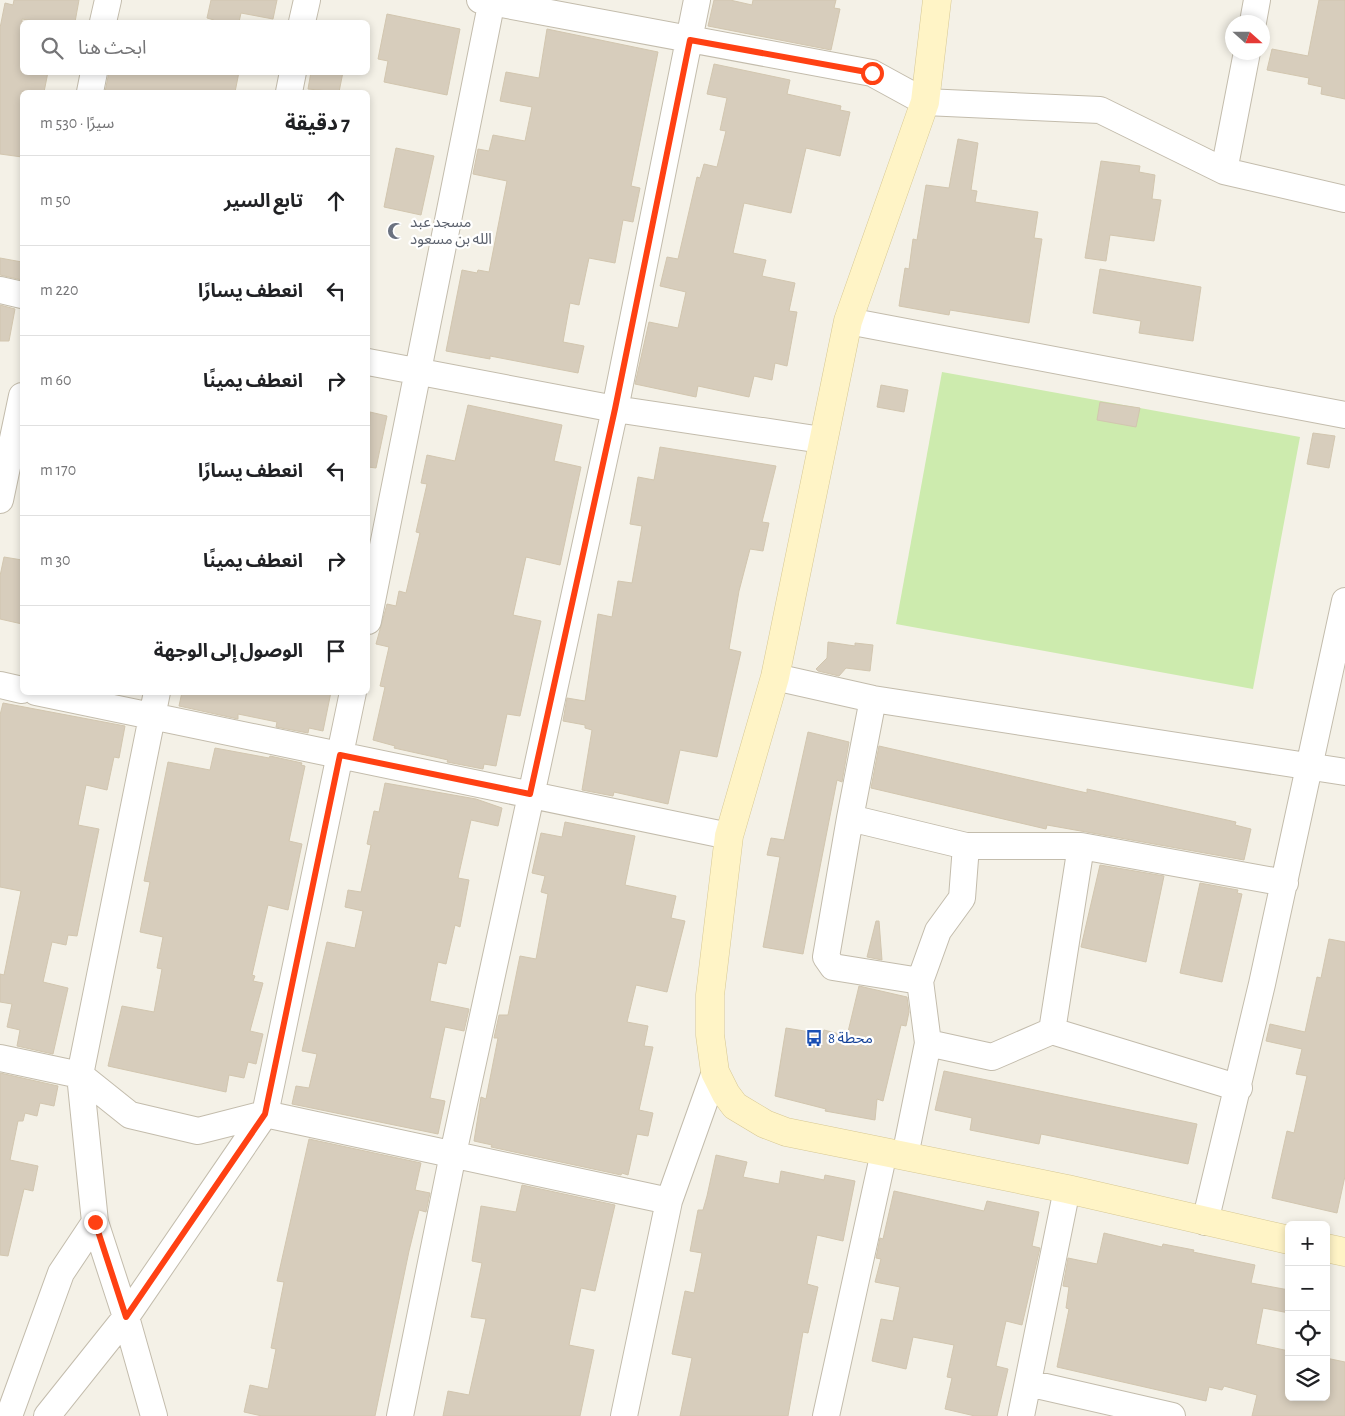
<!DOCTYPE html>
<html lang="ar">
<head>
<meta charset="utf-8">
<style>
	body { margin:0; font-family:"Alegreya Sans","Noto Sans Arabic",sans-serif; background:#f6f6f6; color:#202124; direction:rtl }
	.controls { position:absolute; right:15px; bottom:15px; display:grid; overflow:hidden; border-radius:8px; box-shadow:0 2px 8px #0003 }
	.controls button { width:45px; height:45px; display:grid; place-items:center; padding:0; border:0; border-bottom:1px solid #e0e0e0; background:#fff; color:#202124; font:25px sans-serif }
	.compass { position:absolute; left:1225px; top:15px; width:45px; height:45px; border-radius:50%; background:#fff; box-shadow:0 2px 8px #0003; rotate:111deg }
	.stop { position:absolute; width:15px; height:15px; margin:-11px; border:4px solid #ff4113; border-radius:50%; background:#fff }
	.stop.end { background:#ff4113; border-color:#fff; box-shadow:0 1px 5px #0008 }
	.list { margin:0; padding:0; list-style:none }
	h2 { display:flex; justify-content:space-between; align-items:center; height:65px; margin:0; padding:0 20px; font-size:21px }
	h2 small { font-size:16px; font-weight:400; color:#757577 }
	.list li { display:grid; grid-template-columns:32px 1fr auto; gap:15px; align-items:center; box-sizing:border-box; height:90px; padding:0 20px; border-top:1px solid #e0e0e0 }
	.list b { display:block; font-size:19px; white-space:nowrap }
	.list em { font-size:16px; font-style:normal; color:#757577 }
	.icon { flex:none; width:28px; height:28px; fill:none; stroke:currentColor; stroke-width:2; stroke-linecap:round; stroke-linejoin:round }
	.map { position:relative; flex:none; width:1345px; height:1416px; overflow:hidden; direction:ltr }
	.search { position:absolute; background:#fff; box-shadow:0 2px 8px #0003; left:20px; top:20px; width:350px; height:55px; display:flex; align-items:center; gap:12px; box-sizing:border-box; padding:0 18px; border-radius:8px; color:#757577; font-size:19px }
	.panel { position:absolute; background:#fff; box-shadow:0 2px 8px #0003; left:20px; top:90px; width:350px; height:605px; border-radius:8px; direction:rtl }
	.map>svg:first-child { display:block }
</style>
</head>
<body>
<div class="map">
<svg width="1345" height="1416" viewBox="0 0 1345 1416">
	<rect width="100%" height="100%" fill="#f4f1e7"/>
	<path fill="#cdebae" d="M942,372l358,65 -47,252 -357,-65z"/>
	<path fill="#d7cdbc" stroke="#d2c6af" d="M14,0h65l-4,22h-35l-18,-3v53h26l-4,20h-22v65l-22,-3v-126l5,-25 8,2z
		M211,0h66l-4,19 -32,-6 -2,9h-26l1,-2 -7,-2z
		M714,0h16l22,5 1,-5h83l-2,8 6,1 -9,41 -123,-24z
		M1319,0h26v99l-24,-5 1,-7 -14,-3 1,-6 -42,-8 5,-21 36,7z
		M387,14l73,15 -13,66 -63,-13 4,-21 -10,-2z
		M547,29l111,23 -27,134 9,2 -7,34 -10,-2 -8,43 -26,-5 -10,47 -9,-2 -7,39 21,4 -6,27 -88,-17v3l-44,-8 16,-81 15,3 1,-3 11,2 18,-91 -34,-7 5,-25 11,2 4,-16 32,6 7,-34 -32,-6 6,-29 33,6z
		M714,64l76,16 -3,14 54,12 -1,4 10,2 -10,44 -34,-8 -15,65 -47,-10 -11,50 33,7 -4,16 33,7 -6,28 8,1 -10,54 -12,-3 -3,17 -18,-4 -5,21 -51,-11 -2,11 -61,-13 14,-62 29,6 8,-36 -26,-6 7,-29 11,2 19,-82 3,1 4,-14 13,3 9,-36 -6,-1 7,-32 -20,-4z
		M109,72h130l-4,20h-130z
		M311,72h32l-4,20 -31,-3z
		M958,139l20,4 -7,47 6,1 -2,11 63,10 -4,26 8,1 -13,84 -79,-13 -1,5 -50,-9 6,-38 4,1 4,-30 4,1 9,-55 23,3z
		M396,148l38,8 -13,59 -37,-8z
		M1101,161l39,5 -1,6 16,3 -3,24 9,1 -7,41 -44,-6 -4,26 -21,-3z
		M0,258l22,4v18l-22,-5z
		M1100,269l101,18 -8,54 -54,-8 2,-12 -48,-8z
		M0,305l15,4 -6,32h-9z
		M881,385l27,5 -4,22 -27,-5z
		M1100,402l40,6 -4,19 -39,-7z
		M468,405l94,20 -8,36 27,6 -21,98 -34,-8 -13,58 28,6 -21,95 -13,-2 -11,52 -12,-2 -1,5 -36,-7 1,-2 -54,-12 1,-2 -22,-6 12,-53 -5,-1 9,-39 -13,-3 11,-40 9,2 3,-15 7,2 14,-60 -4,-1 11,-48 -6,-1 6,-28 28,6z
		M370,412l17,4 -11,52 -8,-1z
		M1313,433l22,3 -6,32 -22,-4z
		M660,447l116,19 -14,56 7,1 -6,28 -13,-2 -11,42 -10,58 12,3 -24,105 -37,-7 -12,54 -54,-12 -1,4 -31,-6 10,-60 -7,-2v-3l-22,-4 4,-23 18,3 13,-87 14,3 6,-36 14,2 10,-57 -12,-2 8,-47 16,3z
		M4,557l18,3v64l-22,-5v-43z
		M828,642l27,4v-3l18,2 -3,26 -24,-3 -7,8 -21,-5 -2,-2 11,-11z
		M182,692h149l-8,39 -14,-3 -1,5 -32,-6 1,-5 -39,-8v5l-59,-13z
		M3,703l122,23 -6,32 -5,-1 -7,33 -21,-5 -8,40 21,4 -22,107 -9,-1 -2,10 -14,-3 -9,40 25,6 -15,66 -36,-8 3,-16 -13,-3 5,-23 -12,-2v-28l4,1 17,-84 -21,-4v-172z
		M808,732l41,10 -7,40 -5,-2 -34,174 -40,-7 17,-90 -13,-2 4,-17 13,2z
		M879,746l208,47v-4l149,33 -1,3 16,4 -7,31 -197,-35 -1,4 -175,-41z
		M215,748l54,10 1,-2 32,7 -1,2 4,1 -16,75 13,3 -14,66 -20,-5 -16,70 3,1 -2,5 10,2 -13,48 13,3 -7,30 -8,-2 -4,16 -15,-3 -3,17 -118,-26 14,-60 32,6 8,-43 -5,-1 6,-31 -23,-5 10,-50 -6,-1 24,-119 42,8z
		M385,783l91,16 26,9 -4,18 -27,-6 -13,58 11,2 -9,47 -5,-2 -9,39 -8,-2 -8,39 39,8 -5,22 -19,-4 -15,71 15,3 -7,33 -146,-30 4,-18 13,2 8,-34 -15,-3 25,-109 28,6 8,-37 -18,-4 3,-17 13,2 10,-47 -4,-1 7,-33 5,1z
		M565,822l70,14 -10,49 51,11 -5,22 14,3 -18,71 -31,-7 -9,37 21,4 -4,20 9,1 -14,63 14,3 -5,23 -11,-2 -9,41 -6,-2 -1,2 -130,-28 1,-2 -18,-4 7,-44 5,2 12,-61h-4l5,-23h9l12,-59 16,3 12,-65 -7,-2 4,-16 -13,-3 9,-40 21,4z
		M1100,865l64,11 -18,86 -65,-15z
		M1200,883l38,7 -1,3 5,1 -20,88 -42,-9z
		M876,921h3l3,39 -15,-3z
		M1329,939l16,3v234l-8,37 -65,-15 15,-67 7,2 13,-57 -11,-2 6,-25 -36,-8 4,-17 35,8 12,-55 4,1z
		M859,986l48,11 2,15 -3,14 -5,-1 -18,76 -6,-2 -2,21 -50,-9 1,-2 -51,-13 11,-68 37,6 1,-4 23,6z
		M944,1071l253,53 -9,40 -147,-30 -2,10 -69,-14 2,-12 -37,-8z
		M0,1073l58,13 -4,20 -14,-3 -3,13 -12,-3 -2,8h-5l-8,39 28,6 -5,25 -9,-2 -16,67 -8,-1z
		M309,1139l112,24 -6,27 15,3 -4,19 -7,-2 -10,41 -34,165h-113l-18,-4 6,-27 18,4 8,-40 -5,-1 13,-66 -7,-1z
		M716,1155l31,7 -4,15 36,7 2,-13 43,9 1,-5 30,6 -12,60 -26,-6 -10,49 11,3 -10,46 -5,-1 -15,84h-108l12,-58 -20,-4 13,-63 9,2 8,-40 -12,-2 8,-41h5l4,-14z
		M522,1185l93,20 -20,86 -14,-3 -12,57 25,5 -14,66h-137l5,-25 21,4 17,-76 -15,-2 11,-54 -10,-2 9,-55 35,6z
		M894,1191l90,20 3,-10 52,11 -7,34 8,2 -18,77 -16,-4 -10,45 12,3 -11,47h-22l-30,-7 7,-31 -5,-1 7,-32 -41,-8 -7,32 -34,-8 9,-42 12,2 7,-34 -25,-5 6,-23 -5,-1 4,-20 3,1z
		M1104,1233l58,14 1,-3 31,6 -1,2 62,13 -4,18 38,7v23l-26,-5 -7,36 33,7v46h37v-39l19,4v54h-93l5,-21 -33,-9 -2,4 -13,-3 -3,14 -149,-34 12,-58 -3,-1 3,-21 -6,-1 5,-28 29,6z"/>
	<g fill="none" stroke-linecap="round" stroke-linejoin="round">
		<g stroke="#c3bcac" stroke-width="28">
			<path id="street" d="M480,0l392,73 53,29 175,8 124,61 121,28
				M103,22l5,-22
				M302,22l5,-22
				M1253,22l4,-22
				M90,92l4,-20
				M289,92l4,-20
				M1224,171l23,-119
				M0,290l22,5
				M848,321l497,94
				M368,362l247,47 207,31
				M0,500l22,-104
				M368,621l124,-621
				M775,677l98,22 472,73
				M0,685l22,5
				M36,692l693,144
				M873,699l-23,119 116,28 -4,52 -24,33 -18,50 8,62 -23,113
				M850,818l-24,139 7,10 87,14
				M966,846h115l204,37
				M1052,1031l29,-185
				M928,1043l64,14 60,-26 187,57
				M0,1058l80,17 50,40 68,16 67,-17 404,87
				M1205,1222l57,-238 83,-383
				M1028,1383l144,33
				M9,1416l52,-143 34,-51 -15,-147 77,-383
				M47,1416l79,-99 -31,-95
				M154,1416l-28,-99 139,-203 88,-422
				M400,1416l53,-262 162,-745 82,-409
				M624,1416l45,-215 46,-129
				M826,1416l58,-264
				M1021,1416l46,-227"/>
		</g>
		<g stroke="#d7c894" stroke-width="29">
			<path id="secondary" d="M937,0l-12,102 -77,219 -73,356 -46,159 -19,159v40l5,37 11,22 9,12 30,18 21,8 281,57 222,51
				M1326,1248l19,4"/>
		</g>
		<use href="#street" stroke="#fff" stroke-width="26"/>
		<use href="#secondary" stroke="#fff4c6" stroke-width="28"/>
	</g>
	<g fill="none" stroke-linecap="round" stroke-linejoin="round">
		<path stroke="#ff4113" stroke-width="6" d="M95,1222l31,95 139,-203 75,-359 190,39 85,-385 75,-369 182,33"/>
	</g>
	<defs>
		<g id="mosque-bare" transform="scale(1.35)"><path d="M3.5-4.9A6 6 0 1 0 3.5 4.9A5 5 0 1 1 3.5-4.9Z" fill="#6b7280" stroke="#fff" stroke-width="2.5" paint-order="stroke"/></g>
		<g id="bus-bare" transform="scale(1.35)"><path d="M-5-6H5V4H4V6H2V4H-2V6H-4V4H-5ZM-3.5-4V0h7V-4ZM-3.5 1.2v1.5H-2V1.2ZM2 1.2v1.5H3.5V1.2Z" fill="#1a4fb4" stroke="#fff" stroke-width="2.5" paint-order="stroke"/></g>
	</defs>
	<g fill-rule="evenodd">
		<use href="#mosque-bare" x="396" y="231"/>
		<use href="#bus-bare" x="814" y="1038"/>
	</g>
	<g text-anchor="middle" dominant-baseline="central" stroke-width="4.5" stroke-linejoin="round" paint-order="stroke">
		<g font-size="15" fill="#5b616d" stroke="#fff" text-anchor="start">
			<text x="410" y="222">مسجد عبد<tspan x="410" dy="17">الله بن مسعود</tspan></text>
		</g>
		<g font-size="15" fill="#164399" stroke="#fff" text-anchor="start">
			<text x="828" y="1038">محطة 8</text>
		</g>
	</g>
</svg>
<div class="controls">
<button>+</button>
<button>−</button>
<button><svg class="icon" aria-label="locate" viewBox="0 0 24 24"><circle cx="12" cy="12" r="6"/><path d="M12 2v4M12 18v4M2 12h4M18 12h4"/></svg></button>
<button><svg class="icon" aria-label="layers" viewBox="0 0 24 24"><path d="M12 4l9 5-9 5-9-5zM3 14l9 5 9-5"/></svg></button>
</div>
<svg class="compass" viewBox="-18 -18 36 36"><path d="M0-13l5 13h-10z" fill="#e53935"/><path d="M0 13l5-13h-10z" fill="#757577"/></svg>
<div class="stop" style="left:872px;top:73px"></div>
<div class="stop end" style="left:95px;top:1222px"></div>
<div class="search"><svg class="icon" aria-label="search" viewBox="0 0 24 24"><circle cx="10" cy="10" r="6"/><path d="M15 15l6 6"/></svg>ابحث هنا</div>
<section class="panel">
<h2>7 دقيقة<small>سيرًا · 530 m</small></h2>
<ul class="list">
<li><svg class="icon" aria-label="ahead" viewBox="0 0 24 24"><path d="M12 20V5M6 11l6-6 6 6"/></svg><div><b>تابع السير</b></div><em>50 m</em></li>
<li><svg class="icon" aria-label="left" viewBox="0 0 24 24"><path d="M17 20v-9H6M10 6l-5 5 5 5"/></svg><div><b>انعطف يسارًا</b></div><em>220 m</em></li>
<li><svg class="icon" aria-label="right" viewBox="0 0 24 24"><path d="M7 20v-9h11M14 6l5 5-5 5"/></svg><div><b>انعطف يمينًا</b></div><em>60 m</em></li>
<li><svg class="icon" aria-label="left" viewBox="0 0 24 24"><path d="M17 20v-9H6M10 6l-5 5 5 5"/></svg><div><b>انعطف يسارًا</b></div><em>170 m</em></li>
<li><svg class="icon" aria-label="right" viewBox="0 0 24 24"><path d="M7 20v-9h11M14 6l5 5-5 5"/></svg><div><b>انعطف يمينًا</b></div><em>30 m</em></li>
<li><svg class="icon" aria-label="arrive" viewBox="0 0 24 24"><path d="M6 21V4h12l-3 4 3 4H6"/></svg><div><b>الوصول إلى الوجهة</b></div></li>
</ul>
</section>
</div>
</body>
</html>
